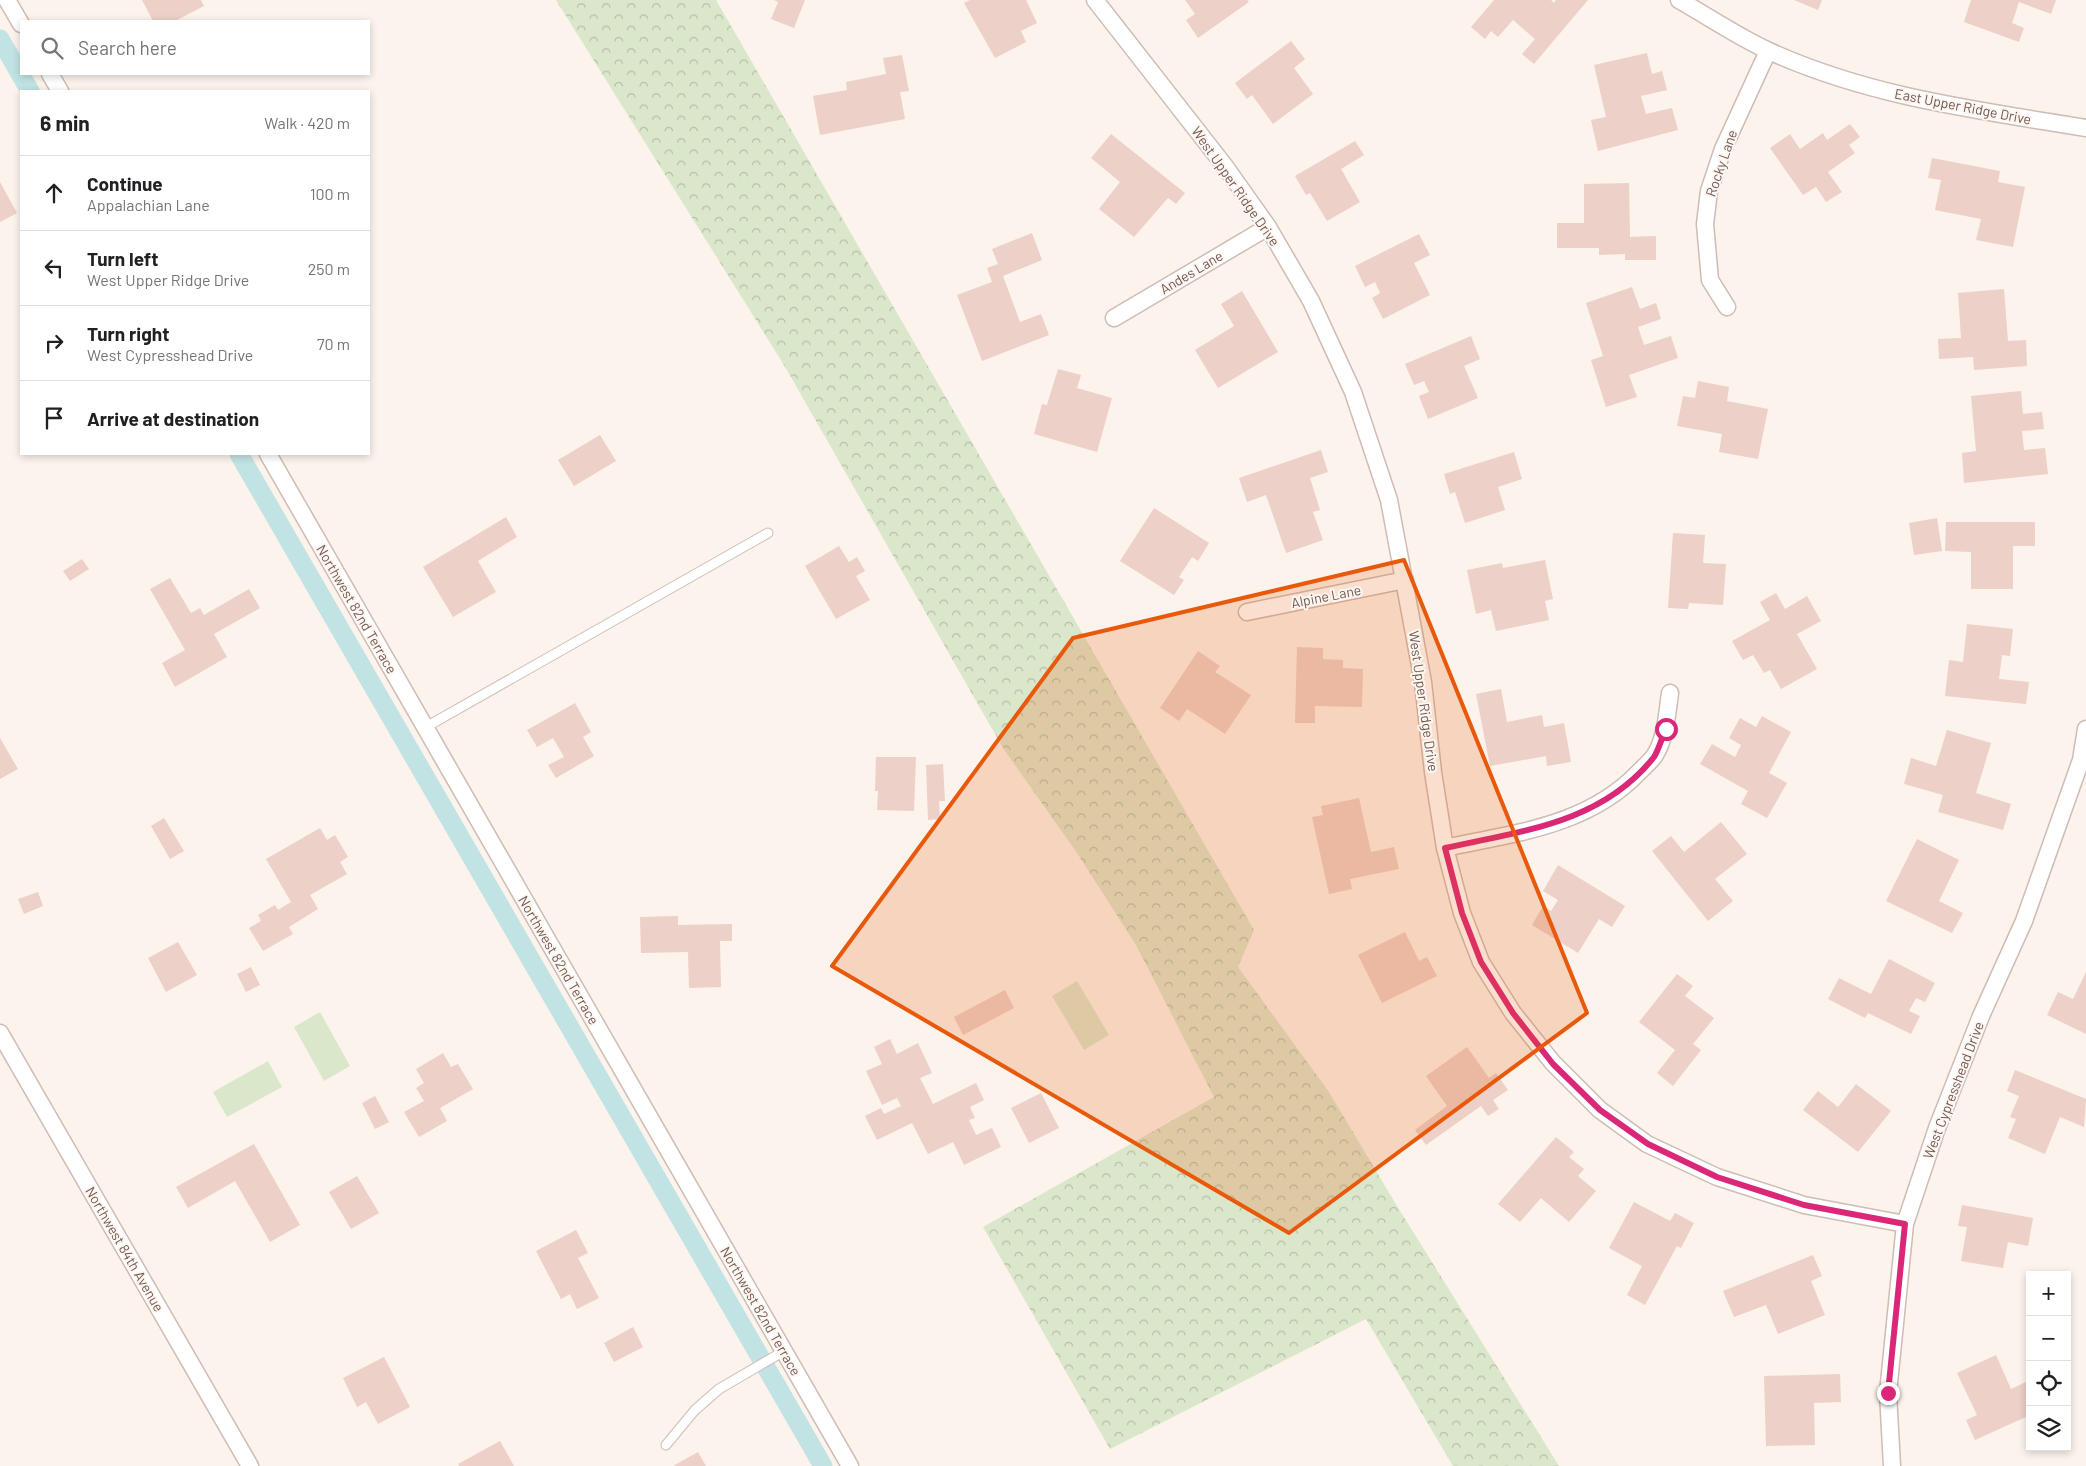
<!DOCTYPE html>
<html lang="en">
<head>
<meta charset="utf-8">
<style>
	body { margin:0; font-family:Barlow,sans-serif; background:#f6f6f6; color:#202124 }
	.controls { position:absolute; right:15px; bottom:15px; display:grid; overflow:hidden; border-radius:0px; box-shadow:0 2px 8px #0003 }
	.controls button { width:45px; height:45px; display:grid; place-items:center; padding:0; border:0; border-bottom:1px solid #e0e0e0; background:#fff; color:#202124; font:25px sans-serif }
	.stop { position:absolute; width:15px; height:15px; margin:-11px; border:4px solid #db2777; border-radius:50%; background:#fff }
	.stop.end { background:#db2777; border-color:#fff; box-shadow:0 1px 5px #0008 }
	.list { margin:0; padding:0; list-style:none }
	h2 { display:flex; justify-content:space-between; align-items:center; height:65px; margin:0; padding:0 20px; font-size:21px }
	h2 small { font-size:16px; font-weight:400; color:#757577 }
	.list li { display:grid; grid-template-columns:32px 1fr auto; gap:15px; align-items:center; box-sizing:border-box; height:75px; padding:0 20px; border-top:1px solid #e0e0e0 }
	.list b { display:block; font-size:19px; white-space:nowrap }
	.list p { margin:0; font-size:16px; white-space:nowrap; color:#757577 }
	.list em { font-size:16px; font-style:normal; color:#757577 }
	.icon { flex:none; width:28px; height:28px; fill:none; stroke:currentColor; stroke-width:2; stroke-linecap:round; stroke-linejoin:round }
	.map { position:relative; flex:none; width:2086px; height:1466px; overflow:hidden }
	.search { position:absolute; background:#fff; box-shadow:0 2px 8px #0003; left:20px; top:20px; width:350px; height:55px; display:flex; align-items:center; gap:12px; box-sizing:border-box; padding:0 18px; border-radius:0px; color:#757577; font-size:19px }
	.panel { position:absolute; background:#fff; box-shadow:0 2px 8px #0003; left:20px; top:90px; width:350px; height:365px; border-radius:0px }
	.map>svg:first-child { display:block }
</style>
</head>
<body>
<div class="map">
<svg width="2086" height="1466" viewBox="0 0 2086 1466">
	<defs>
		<pattern id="forest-crowns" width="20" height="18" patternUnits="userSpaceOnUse" patternTransform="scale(1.25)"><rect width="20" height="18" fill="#dbe7cb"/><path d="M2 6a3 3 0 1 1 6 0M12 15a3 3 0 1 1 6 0" fill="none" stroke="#b6bea7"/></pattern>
	</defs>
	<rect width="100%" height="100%" fill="#fbf3ec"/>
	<path fill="#dbe7cb" d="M1077,981l32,54 -25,15 -32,-54z
		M320,1012l30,54 -26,15 -30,-54z
		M268,1061l14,26 -55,30 -14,-25z"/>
	<path fill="url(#forest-crowns)" d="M556,0h160l538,930 -16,37 91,125 68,114 162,260h-106l-87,-147 -256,130 -127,-222 231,-130 -78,-152 -59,-92 -74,-105 -219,-383z"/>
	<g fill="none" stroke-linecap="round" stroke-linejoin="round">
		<path stroke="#c2e3e3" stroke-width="19" d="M0,39l30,52
			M239,454l584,1012"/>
	</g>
	<path fill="#edd0c7" d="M142,0h59l3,6 -29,15h-22z
		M774,0h31l-11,28 -23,-9 7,-17z
		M970,0h56l11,23 -16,8 5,11 -31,16 -31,-55z
		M1185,0h62l2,2 -51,36 -12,-18 9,-6z
		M1494,0h57l3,3 2,-3h32l-54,64 -12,-10 13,-15 -22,-19 -15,17 -7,-6 -6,8 -14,-12z
		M1794,0h28l-4,10z
		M1971,0h85l-5,14 -32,-12 -7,21 12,5 -5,14 -55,-20z
		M1291,41l14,18 -11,9 19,26 -40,30 -21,-29 -5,4 -12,-16z
		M1647,53l5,21 10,-3 5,19 -26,6 5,18 26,-6 6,22 -80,21 -7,-31 15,-3 -12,-52z
		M902,55l7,36 -9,1 5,27 -85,16 -7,-39 34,-6 -1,-8 40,-8 -3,-16z
		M1850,124l10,13 -11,8 6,8 -27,19 14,20 -16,10 -10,-15 -13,8 -33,-47 20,-14 10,15 23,-16 4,7z
		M1111,134l74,59 -9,11 -8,-6 -34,39 -35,-28 21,-27 -29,-24z
		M1355,141l9,14 -23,14 19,33 -33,19 -17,-28 -4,2 -11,-19z
		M1932,158l68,13 -2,11 27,5 -12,60 -37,-7 5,-21 -46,-9 6,-30 -13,-2z
		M0,182l17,31 -17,9z
		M1629,183l1,54 26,-1v24h-31v-6l-26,1v-7h-42v-25h27v-39z
		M1032,233l10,27 -39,16 17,46 21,-8 8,21 -67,26 -25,-66 35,-13 -5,-14 11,-4 -6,-15z
		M1419,234l11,21 -16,8 16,32 -47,24 -11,-21 8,-5 -5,-11 -10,5 -10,-21z
		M1632,287l8,22 16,-6 5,16 -23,8 6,18 27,-9 7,22 -49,17 8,22 -31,10 -15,-47 12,-4 -17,-53z
		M2004,289l4,52 18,-1 1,26 -53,4 -1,-13 -34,2 -1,-20 23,-1 -3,-45z
		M1242,291l36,61 -60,36 -23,-38 39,-24 -13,-22z
		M1471,336l9,23 -16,7 14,32 -50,21 -9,-23 10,-4 -5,-11 -10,4 -9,-21z
		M1058,369l23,6 -4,13 35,10 -15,54 -63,-18 8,-30 5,1z
		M1698,381l31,6 -2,14 41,8 -10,50 -39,-7 3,-18 -45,-8 6,-30 12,2z
		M2021,391l2,23 19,-2 2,17 -22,2 2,19 21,-2 3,26 -84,9 -2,-30 14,-2 -5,-55z
		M600,435l16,26 -42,25 -16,-26z
		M1321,450l7,22 -18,6 10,32 -7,2 10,28 -37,13 -20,-58 -19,7 -8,-24z
		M1514,452l8,27 -24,8 7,23 -40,13 -10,-31 -5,2 -6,-20z
		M1154,508l55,35 -11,18 -6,-4 -13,20 5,3 -10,15 -54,-34z
		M506,517l11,20 -39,24 18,31 -43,25 -30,-50z
		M1937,518l5,33 -28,4 -5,-32z
		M1946,522h89v24h-22v43h-42v-37l-26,-1z
		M1673,533l32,2 -2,28 23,1 -3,41 -34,-2 -1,6 -20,-1z
		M839,546l10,16 8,-5 8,14 -9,5 14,24 -34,19 -31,-53z
		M82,559l7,10 -19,12 -7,-10z
		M1545,560l8,39 -8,2 4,19 -53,11 -5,-21 -15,4 -9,-44 35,-7 1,5z
		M170,578l21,35 9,-5 4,7 45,-26 11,19 -46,26 13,23 -52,30 -13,-24 23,-13 -35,-61z
		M1776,593l9,16 22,-13 14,25 -24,13 20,35 -36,20 -11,-19 -6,3 -11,-18 -10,5 -11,-19 38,-21 -10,-18z
		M1967,624l46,5 -3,27 -8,-1 -3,24 30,3 -3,22 -81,-8 4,-36 14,2z
		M1297,647l26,1v11l20,1v8l20,1 -1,38 -47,-1v17h-20z
		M1198,651l22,15 -5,6 36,23 -26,39 -38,-25 -8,12 -19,-13z
		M1501,689l6,33 35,-7 2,12 20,-4 7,39 -24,4 -1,-10 -56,10 -14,-72z
		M575,703l16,29 -8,5 11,19 -38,22 -8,-13 16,-8 -11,-19 -16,9 -10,-17z
		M1762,716l29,16 -22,41 18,10 -20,35 -26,-14 7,-13 -48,-27 12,-20 23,13 6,-12 -12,-7 11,-20 16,9z
		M1947,730l44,13 -15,50 35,11 -8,26 -65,-18 5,-17 -39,-11 7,-26 25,8z
		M0,738l18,31 -18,10z
		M876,757h40l-2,54 -37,-1 1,-19h-3z
		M943,764l2,37h-6l1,18 -12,1 -2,-55z
		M1359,798l12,54 23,-5 5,22 -49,10 2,10 -23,5 -17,-77 11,-2 -2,-9z
		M164,818l20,33 -14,8 -19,-33z
		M1721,822l26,32 -32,25 18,22 -25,20 -56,-70 19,-15 13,16z
		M320,828l7,12 8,-5 13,22 -8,5 7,12 -37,21 8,14 -29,18 4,7 -30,17 -14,-23 12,-7 -3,-6 17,-10 3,5 13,-8 -25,-43z
		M1917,839l42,21 -20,41 24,12 -11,20 -66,-32z
		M1558,865l67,41 -13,21 -13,-8 -21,34 -46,-28 11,-19 8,5 7,-11 -15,-9z
		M38,892l5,14 -19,8 -6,-15z
		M678,916v9l54,-1v17h-12l1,46 -32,1 -1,-36 -47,1 -1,-36z
		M1405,932l14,29 8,-4 10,19 -55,27 -24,-48z
		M178,942l19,33 -31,17 -18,-34z
		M1889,959l46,24 -10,19 -9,-4 -7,13 11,5 -9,18 -43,-21 -3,5 -37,-19 11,-21 32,16z
		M251,967l9,18 -14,7 -9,-18z
		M2086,972v62l-39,-19 11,-23 15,7z
		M1677,974l16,12 -8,10 29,22 -21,26 8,6 -28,36 -16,-13 18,-23 -36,-28z
		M1005,990l9,18 -51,27 -9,-18z
		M890,1039l7,15 21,-11 14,30 -12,5 13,26 43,-21 8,17 -14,7 5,11 -6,2 7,15 16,-7 9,19 -37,18 -11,-23 -25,12 -16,-31 -35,17 -12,-24 16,-8 3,6 17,-8 -4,-8 -15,7 -16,-34 16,-7 -8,-17z
		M1467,1047l22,31 7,-5 12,17 -15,10 6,9 -11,7 -7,-10 -55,39 -11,-15 32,-24 -21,-30z
		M443,1053l8,14 7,-3 15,25 -33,19 7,13 -28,16 -15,-25 20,-11 -8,-13 8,-5 -8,-14z
		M2015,1070l71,29 -2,28 -24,-10 -15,37 -37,-16 8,-19 -6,-2 9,-21 -12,-5z
		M1856,1084l35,27 -33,41 -55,-42 15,-19 20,16z
		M1041,1093l18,35 -30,15 -18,-35z
		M375,1096l14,26 -14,7 -13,-26z
		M1556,1137l18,15 -5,5 15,12 -6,7 18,15 -27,31 -28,-24 -21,24 -22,-18z
		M254,1144l46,81 -30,17 -35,-61 -47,27 -12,-21z
		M357,1176l22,37 -28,16 -22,-37z
		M1634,1202l36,19 5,-8 19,10 -13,25 -4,-2 -32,59 -18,-10 15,-29 -33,-18z
		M1962,1205l71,13 -5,28 -20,-4 -5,26 -42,-7 6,-34 -9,-1z
		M576,1230l12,23 -10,5 21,40 -22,11 -7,-15 -9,5 -25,-48z
		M1813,1255l9,21 -11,5 14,34 -47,19 -12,-29 -32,12 -11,-26z
		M633,1327l10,20 -29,15 -10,-19z
		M1996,1355l15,34 19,-9v40l-2,-4 -53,24 -9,-20 11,-5 -20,-42z
		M384,1357l26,50 -32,17 -12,-22 -9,5 -14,-29z
		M1840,1374l1,28 -27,1 1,42 -49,1 -2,-70z
		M500,1441l14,25h-55l-1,-2z
		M698,1452l8,14h-33z"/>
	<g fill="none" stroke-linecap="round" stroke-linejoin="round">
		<g stroke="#cebcb5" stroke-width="11">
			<path id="service" d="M426,727l342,-194
				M666,1445l29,-35 24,-21 65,-38"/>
		</g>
		<g stroke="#cebcb5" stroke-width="19">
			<path id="minor" d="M7,0l14,24
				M1095,0l129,165 44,62 43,74 42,91 36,108 34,182 10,90 12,76 17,65 19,49 32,51 40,50 47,47 47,34 70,33 87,28 101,19
				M1679,0c30,17 59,37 90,51 101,46 208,59 317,77
				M50,74l10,17
				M1727,307l-17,-27 -5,-56 4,-33 14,-42 45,-98
				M1114,318l154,-91
				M268,454l582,1012
				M1247,612l158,-32
				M1445,848c69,-15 143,-22 194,-76 5,-5 12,-11 16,-17 11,-18 12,-41 15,-62
				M0,1033l250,433
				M1892,1466l-4,-73 17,-169 32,-96 44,-112 43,-95 57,-161 5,-31"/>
		</g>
		<use href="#service" stroke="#fff" stroke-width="9"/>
		<use href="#minor" stroke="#fff" stroke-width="16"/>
	</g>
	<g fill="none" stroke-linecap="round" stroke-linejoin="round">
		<path stroke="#db2777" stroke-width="6" d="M1666,729c-4,8 -7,20 -12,28 -52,66 -132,74 -209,91l17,65 19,49 32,51 40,51 47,46 48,34 69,33 87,28 101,19 -17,169"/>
	</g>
	<path fill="#e8590c" fill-opacity="0.2" stroke="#e8590c" stroke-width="4" stroke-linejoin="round" d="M1404,560l183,453 -298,220 -457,-267 241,-328z"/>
	<g text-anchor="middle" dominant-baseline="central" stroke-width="4" stroke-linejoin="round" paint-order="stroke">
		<g font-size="14" fill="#745851" stroke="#fdf7f2">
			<text transform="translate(1963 106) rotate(11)">East Upper Ridge Drive</text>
			<text transform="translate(1721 163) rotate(-71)">Rocky Lane</text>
			<text transform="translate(1236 186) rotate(55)">West Upper Ridge Drive</text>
			<text transform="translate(1191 272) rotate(-31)">Andes Lane</text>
			<text transform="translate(1326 596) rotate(-11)">Alpine Lane</text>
			<text transform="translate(357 609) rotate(60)">Northwest 82nd Terrace</text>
			<text transform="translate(1424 701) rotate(82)">West Upper Ridge Drive</text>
			<text transform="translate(559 960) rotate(60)">Northwest 82nd Terrace</text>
			<text transform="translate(1953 1090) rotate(-69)">West Cypresshead Drive</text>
			<text transform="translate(125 1249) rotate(60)">Northwest 84th Avenue</text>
			<text transform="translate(761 1311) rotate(60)">Northwest 82nd Terrace</text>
		</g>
	</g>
</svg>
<div class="controls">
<button>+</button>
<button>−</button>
<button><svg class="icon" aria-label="locate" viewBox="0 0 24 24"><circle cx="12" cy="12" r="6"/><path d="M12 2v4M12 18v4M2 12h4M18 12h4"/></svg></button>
<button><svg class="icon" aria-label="layers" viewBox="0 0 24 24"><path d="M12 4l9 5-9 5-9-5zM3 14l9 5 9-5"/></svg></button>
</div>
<div class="stop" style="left:1666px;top:729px"></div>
<div class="stop end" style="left:1888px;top:1393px"></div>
<div class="search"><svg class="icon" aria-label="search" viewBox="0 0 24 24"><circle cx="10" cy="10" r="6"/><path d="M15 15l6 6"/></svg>Search here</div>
<section class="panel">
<h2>6 min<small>Walk · 420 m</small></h2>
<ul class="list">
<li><svg class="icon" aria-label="ahead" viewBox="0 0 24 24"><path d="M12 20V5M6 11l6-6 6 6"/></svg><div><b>Continue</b><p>Appalachian Lane</p></div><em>100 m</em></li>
<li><svg class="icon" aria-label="left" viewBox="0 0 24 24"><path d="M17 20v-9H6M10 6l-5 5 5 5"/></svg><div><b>Turn left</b><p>West Upper Ridge Drive</p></div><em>250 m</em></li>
<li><svg class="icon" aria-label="right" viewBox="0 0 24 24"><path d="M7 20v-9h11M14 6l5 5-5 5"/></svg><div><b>Turn right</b><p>West Cypresshead Drive</p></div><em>70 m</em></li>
<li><svg class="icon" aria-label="arrive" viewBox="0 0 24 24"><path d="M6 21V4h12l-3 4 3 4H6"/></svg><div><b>Arrive at destination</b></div></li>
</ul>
</section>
</div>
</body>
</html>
